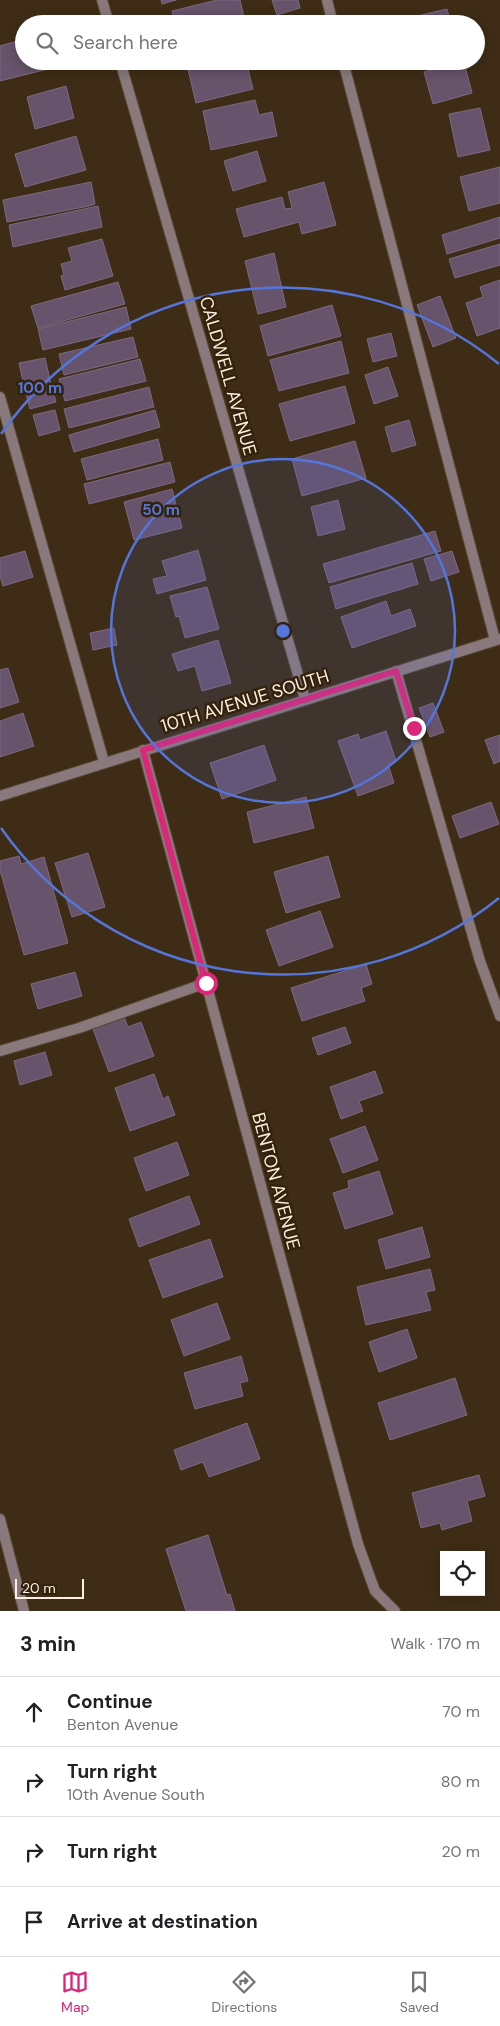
<!DOCTYPE html>
<html lang="en">
<head>
<meta charset="utf-8">
<style>
	body { margin:0; font-family:"DM Sans",sans-serif; background:#f6f6f6; color:#202124 }
	.controls { position:absolute; right:15px; bottom:15px; display:grid; overflow:hidden; border-radius:0px; box-shadow:0 2px 12px #0003 }
	.controls button { width:45px; height:45px; display:grid; place-items:center; padding:0; border:0; border-bottom:1px solid #e0e0e0; background:#fff; color:#202124; font:25px sans-serif }
	.scale { position:absolute; left:15px; bottom:12px; width:69px; box-sizing:border-box; padding-left:5px; border:2px solid #fbefe1; border-top:0; font-size:14px; line-height:18px; white-space:nowrap; color:#fbefe1; -webkit-text-stroke:4px #34220b; paint-order:stroke }
	.stop { position:absolute; width:15px; height:15px; margin:-11px; border:4px solid #db2777; border-radius:50%; background:#fff }
	.stop.end { background:#db2777; border-color:#fff; box-shadow:0 1px 5px #0008 }
	.list { margin:0; padding:0; list-style:none }
	h2 { display:flex; justify-content:space-between; align-items:center; height:65px; margin:0; padding:0 20px; font-size:21px }
	h2 small { font-size:16px; font-weight:400; color:#757577 }
	.list li { display:grid; grid-template-columns:32px 1fr auto; gap:15px; align-items:center; box-sizing:border-box; height:70px; padding:0 20px; border-top:1px solid #e0e0e0 }
	.list b { display:block; font-size:19px; white-space:nowrap }
	.list p { margin:0; font-size:16px; white-space:nowrap; color:#757577 }
	.list em { font-size:16px; font-style:normal; color:#757577 }
	.icon { flex:none; width:28px; height:28px; fill:none; stroke:currentColor; stroke-width:2; stroke-linecap:round; stroke-linejoin:round }
	.map { position:relative; flex:none; width:500px; height:1611px; overflow:hidden }
	.search { position:absolute; background:#fff; box-shadow:0 2px 12px #0003; left:15px; right:15px; top:15px; height:55px; display:flex; align-items:center; gap:12px; box-sizing:border-box; padding:0 18px; border-radius:28px; color:#757577; font-size:19px }
	.sheet { height:345px; background:#fff }
	nav { display:flex; justify-content:space-around; align-items:center; box-sizing:border-box; height:70px; border-top:1px solid #e0e0e0; background:#fff; font-size:14px; color:#757577 }
	nav a { display:grid; justify-items:center; gap:2px }
	nav .on { color:#db2777 }
	.map>svg:first-child { display:block }
</style>
</head>
<body>
<div class="map">
<svg width="500" height="1611" viewBox="0 0 500 1611">
	<rect width="100%" height="100%" fill="#3e2c16"/>
	<path fill="#67536b" stroke="#7d6981" d="M161,0h15l-14,4z
		M217,0h23l4,17 -12,3 1,4h-58l-3,-13z
		M272,0h26l2,8 -23,7z
		M447,9l4,15h-46l-1,-5z
		M24,39v22h39l1,4 -64,16v-35z
		M186,61h60l7,28 -57,14z
		M464,62l8,31 -39,11 -9,-32z
		M66,86l8,32 -39,11 -8,-32z
		M255,100l4,15 13,-3 5,24 -66,14 -8,-39z
		M480,108l10,42 -32,7 -9,-43z
		M76,136l10,34 -61,17 -10,-33z
		M257,151l9,30 -33,10 -9,-30z
		M500,167v36l-31,8 -9,-34z
		M91,182l4,22 -6,2 -82,16 -4,-22z
		M324,182l12,43 -34,9 -3,-12 -55,15 -8,-28 46,-12 3,12 7,-1 -4,-16z
		M98,206l4,21 -89,20 -4,-22z
		M500,217v21l-53,16 -5,-19z
		M102,239l11,37 -48,14 -4,-14 3,-1 -3,-11 11,-3 -4,-13z
		M500,244v21l-45,13 -6,-19z
		M274,253l12,54 -28,7 -13,-53z
		M500,280v48l-23,8 -11,-33 17,-6 -3,-10z
		M118,282l7,22 -87,24 -7,-22z
		M440,296l16,42 -23,9 -16,-42z
		M332,305l9,31 -73,20 -8,-30z
		M126,307l5,22 -88,21 -5,-21z
		M391,333l6,23 -24,6 -6,-23z
		M133,337l5,20 -74,18 -5,-21z
		M341,341l8,32 -70,18 -9,-31z
		M45,358l5,22 -26,6 -5,-23z
		M140,359l6,22 -81,20 -6,-22z
		M388,367l10,29 -24,8 -9,-29z
		M50,380l6,22 -26,7 -6,-23z
		M345,386l10,37 -65,18 -11,-37z
		M149,387l5,20 -85,21 -5,-19z
		M55,410l5,20 -21,6 -6,-21z
		M155,410l5,17 -86,25 -5,-17z
		M409,420l7,25 -24,7 -7,-25z
		M158,439l5,21 -76,20 -6,-21z
		M355,441l11,37 -64,18 -10,-37z
		M170,462l5,20 -86,22 -5,-20z
		M172,489l10,39 -48,12 -10,-38z
		M338,500l7,29 -27,7 -7,-29z
		M435,531l6,20 -112,32 -6,-19z
		M198,550l8,30 -49,14 -4,-15 14,-3 -5,-15z
		M25,551l8,26 -30,9 -3,-10v-18z
		M452,551l7,21 -28,9 -7,-22z
		M412,563l6,21 -82,25 -6,-22z
		M207,587l12,42 -34,9 -6,-22 -3,1 -6,-21z
		M386,601l5,15 19,-7 6,17 -64,22 -11,-31z
		M114,628l3,17 -24,5 -3,-17z
		M218,640l13,43 -29,8 -7,-25 -17,5 -6,-17z
		M8,668l11,34 -19,6v-38z
		M433,703l11,29 -14,5 -11,-29z
		M23,713l11,33 -34,11v-36z
		M386,731l10,30 -8,3 6,19 -36,13 -20,-55 20,-7 2,6z
		M500,735v26l-6,3 -9,-24z
		M264,745l12,35 -54,19 -12,-36z
		M306,797l8,31 -60,15 -7,-31z
		M491,802l8,22 -39,14 -8,-22z
		M88,853l17,54 -33,10 -17,-54z
		M19,856l2,8 23,-7 24,86 -44,12 -24,-85v-9z
		M328,856l12,41 -54,16 -12,-41z
		M320,911l13,36 -54,19 -13,-36z
		M366,964l6,20 -11,4 4,13 -63,20 -11,-33z
		M75,972l7,24 -44,13 -7,-25z
		M124,1017l4,10 13,-5 13,34 -45,16 -16,-43z
		M345,1027l6,16 -33,12 -6,-17z
		M45,1052l7,23 -32,10 -6,-24z
		M375,1071l8,22 -24,8 4,10 -22,8 -11,-32z
		M154,1074l9,25 5,-3 7,19 -45,16 -15,-43z
		M365,1126l13,34 -35,13 -13,-34z
		M177,1142l12,33 -43,16 -12,-33z
		M379,1171l14,43 -48,15 -12,-36 16,-5 -1,-7z
		M189,1196l11,28 -61,23 -10,-28z
		M422,1227l8,30 -44,12 -8,-29z
		M210,1239l13,38 -60,21 -14,-38z
		M430,1269l5,21 -9,2 5,18 -65,15 -9,-38z
		M217,1303l13,36 -46,17 -13,-36z
		M407,1329l10,29 -38,14 -10,-30z
		M241,1356l7,25 -8,2 3,13 -48,13 -11,-36z
		M455,1378l12,37 -77,25 -12,-37z
		M247,1423l13,36 -51,18 -6,-15 -22,8 -7,-20z
		M479,1475l6,21 -18,5 5,20 -30,9 -2,-7 -19,5 -9,-35z
		M208,1535l19,60 3,-1 5,17h-49l-20,-62z"/>
	<g fill="none" stroke-linecap="round" stroke-linejoin="round">
		<g stroke="#584732" stroke-width="12">
			<path id="service" d="M327,0l6,24
				M343,61l152,579
				M0,397l104,365
				M396,671l84,290 20,55
				M0,1051l79,-23 127,-45
				M0,1519l24,92"/>
		</g>
		<g stroke="#584732" stroke-width="12">
			<path id="minor" d="M102,0l7,24
				M120,61l185,638
				M143,750l215,794 17,47 20,20"/>
		</g>
		<g stroke="#584732" stroke-width="12">
			<path id="tertiary" d="M0,796l500,-157"/>
		</g>
		<use href="#service" stroke="#89797d" stroke-width="10"/>
		<use href="#minor" stroke="#89797d" stroke-width="10"/>
		<use href="#tertiary" stroke="#89797d" stroke-width="10"/>
	</g>
	<g fill="none" stroke-linecap="round" stroke-linejoin="round">
		<path stroke="#db2777" stroke-width="6" d="M206,983l-63,-233 253,-79 18,57"/>
	</g>
	<circle cx="283" cy="631" r="172" fill="#5476da" fill-opacity=".12"/>
	<g fill="none" stroke="#5476da" stroke-width="2.5">
		<circle cx="283" cy="631" r="172"/>
		<path d="M499 898A344 344 0 0 1 1 828M1 434A344 344 0 0 1 499 364"/>
	</g>
	<g text-anchor="middle" dominant-baseline="central" stroke-width="5" stroke-linejoin="round" paint-order="stroke">
		<g font-size="18" fill="#fbefe1" stroke="#34220b">
			<text transform="translate(228 376) rotate(74)">CALDWELL AVENUE</text>
			<text transform="translate(245 701) rotate(-17)">10TH AVENUE SOUTH</text>
			<text transform="translate(276 1181) rotate(75)">BENTON AVENUE</text>
		</g>
	</g>
	<circle cx="283" cy="631" r="8" fill="#5476da" stroke="#34220b" stroke-width="2.5"/>
	<g font-size="15" text-anchor="middle" font-weight="bold" fill="#5476da" stroke="#34220b" stroke-width="5" stroke-linejoin="round" paint-order="stroke">
		<text x="40" y="393">100 m</text>
		<text x="161" y="515">50 m</text>
	</g>
</svg>
<div class="controls">
<button><svg class="icon" aria-label="locate" viewBox="0 0 24 24"><circle cx="12" cy="12" r="6"/><path d="M12 2v4M12 18v4M2 12h4M18 12h4"/></svg></button>
</div>
<div class="scale">20 m</div>
<div class="stop" style="left:206px;top:983px"></div>
<div class="stop end" style="left:414px;top:728px"></div>
<div class="search"><svg class="icon" aria-label="search" viewBox="0 0 24 24"><circle cx="10" cy="10" r="6"/><path d="M15 15l6 6"/></svg>Search here</div>
</div>
<section class="sheet">
<h2>3 min<small>Walk · 170 m</small></h2>
<ul class="list">
<li><svg class="icon" aria-label="ahead" viewBox="0 0 24 24"><path d="M12 20V5M6 11l6-6 6 6"/></svg><div><b>Continue</b><p>Benton Avenue</p></div><em>70 m</em></li>
<li><svg class="icon" aria-label="right" viewBox="0 0 24 24"><path d="M7 20v-9h11M14 6l5 5-5 5"/></svg><div><b>Turn right</b><p>10th Avenue South</p></div><em>80 m</em></li>
<li><svg class="icon" aria-label="right" viewBox="0 0 24 24"><path d="M7 20v-9h11M14 6l5 5-5 5"/></svg><div><b>Turn right</b></div><em>20 m</em></li>
<li><svg class="icon" aria-label="arrive" viewBox="0 0 24 24"><path d="M6 21V4h12l-3 4 3 4H6"/></svg><div><b>Arrive at destination</b></div></li>
</ul>
</section>
<nav>
<a class="on"><svg class="icon" aria-label="map" viewBox="0 0 24 24"><path d="M3 6l6-2 6 2 6-2v14l-6 2-6-2-6 2zM9 4v14M15 6v14"/></svg>Map</a>
<a><svg class="icon" aria-label="directions" viewBox="0 0 24 24"><path d="M12 3l9 9-9 9-9-9zM9 14v-3h6M13 9l2 2-2 2"/></svg>Directions</a>
<a><svg class="icon" aria-label="saved" viewBox="0 0 24 24"><path d="M7 4h10v16l-5-4-5 4z"/></svg>Saved</a>
</nav>
</body>
</html>
